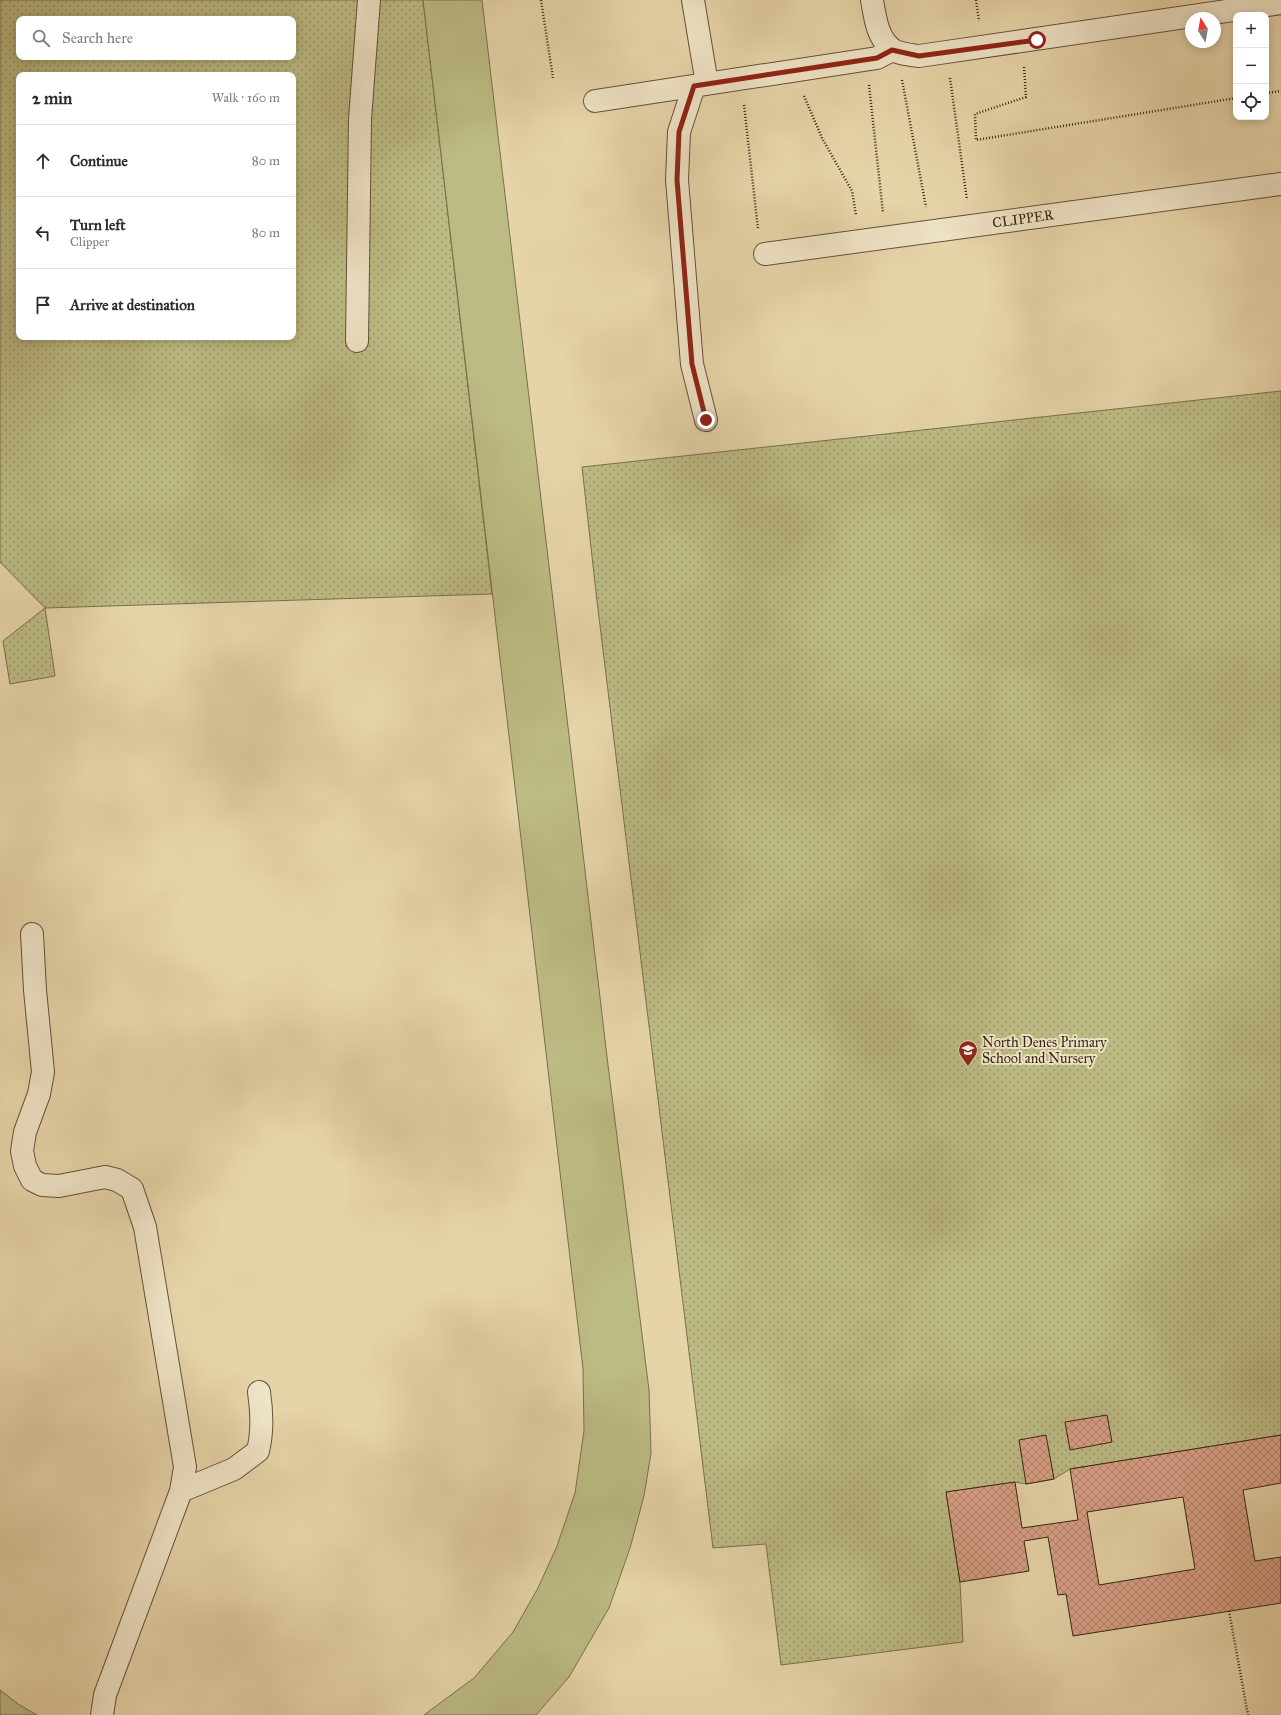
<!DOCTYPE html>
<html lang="en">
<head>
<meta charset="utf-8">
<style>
	body { margin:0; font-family:"IM FELL Great Primer",serif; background:#f2f2f3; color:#2b2b33 }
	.controls { position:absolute; right:12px; top:12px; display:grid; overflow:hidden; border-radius:8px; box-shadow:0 2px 10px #0003 }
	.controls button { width:36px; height:36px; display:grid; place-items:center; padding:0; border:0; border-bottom:1px solid #e1e1e2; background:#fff; color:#2b2b33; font:20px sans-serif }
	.compass { position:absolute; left:1185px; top:12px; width:36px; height:36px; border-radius:50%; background:#fff; box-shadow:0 2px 10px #0003; rotate:349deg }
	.stop { position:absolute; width:12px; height:12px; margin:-9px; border:3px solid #8f2418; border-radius:50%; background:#fff }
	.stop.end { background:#8f2418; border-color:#fff; box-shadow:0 1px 4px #0008 }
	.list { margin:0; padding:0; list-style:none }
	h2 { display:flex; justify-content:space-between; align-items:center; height:52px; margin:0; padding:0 16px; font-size:17px }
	h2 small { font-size:13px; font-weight:400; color:#7c7c81 }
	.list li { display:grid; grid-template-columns:26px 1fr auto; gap:12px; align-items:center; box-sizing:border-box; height:72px; padding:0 16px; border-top:1px solid #e1e1e2 }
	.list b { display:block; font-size:15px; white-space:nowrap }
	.list p { margin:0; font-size:13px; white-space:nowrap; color:#7c7c81 }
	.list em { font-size:13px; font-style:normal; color:#7c7c81 }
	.icon { flex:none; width:22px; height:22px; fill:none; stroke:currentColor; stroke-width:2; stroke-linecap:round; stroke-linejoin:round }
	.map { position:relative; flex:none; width:1281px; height:1715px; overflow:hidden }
	.search { position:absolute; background:#fff; box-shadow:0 2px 10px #0003; left:16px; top:16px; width:280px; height:44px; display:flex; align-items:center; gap:10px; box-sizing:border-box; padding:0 14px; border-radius:8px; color:#7c7c81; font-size:15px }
	.panel { position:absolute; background:#fff; box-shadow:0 2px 10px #0003; left:16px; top:72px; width:280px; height:268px; border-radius:8px }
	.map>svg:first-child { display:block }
</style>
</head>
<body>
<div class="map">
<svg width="1281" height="1715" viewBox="0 0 1281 1715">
	<defs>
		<pattern id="grass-dots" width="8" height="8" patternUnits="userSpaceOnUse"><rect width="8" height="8" fill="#bcbb83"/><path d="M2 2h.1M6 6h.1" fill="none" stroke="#9a986a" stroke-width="1.8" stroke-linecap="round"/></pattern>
		<pattern id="building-cross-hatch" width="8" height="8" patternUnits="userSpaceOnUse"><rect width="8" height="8" fill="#d9a087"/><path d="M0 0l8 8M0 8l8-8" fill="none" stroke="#b1826d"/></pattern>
	</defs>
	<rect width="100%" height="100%" fill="#e6d4a8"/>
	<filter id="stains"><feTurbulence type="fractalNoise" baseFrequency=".005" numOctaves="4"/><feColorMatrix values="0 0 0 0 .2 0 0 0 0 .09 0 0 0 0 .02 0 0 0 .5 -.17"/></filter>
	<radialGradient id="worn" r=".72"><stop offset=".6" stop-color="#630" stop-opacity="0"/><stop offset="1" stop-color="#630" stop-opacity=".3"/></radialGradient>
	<path fill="url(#grass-dots)" stroke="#7a704c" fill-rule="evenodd" d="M0,0h423l69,594 -447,14 10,68 -45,8 -7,-43 42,-33 -45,-46zM19,19h274v38h-274zM19,75h274v262h-274z
		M1281,391v1044l-211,34 -16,10 -28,5 -11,-2 -69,10 14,90 3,60 -182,23 -15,-121 -53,4 -116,-947 -15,-134z"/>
	<path fill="#bcbb83" stroke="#7a704c" d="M423,0h59l126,1065 41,325 2,63 -7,43 -14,52 -21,60 -40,69 -33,38h-112l50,-37 39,-46 25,-44 19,-42 18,-53 9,-62 -1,-62z
		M0,1690l18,14 19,11h-37z"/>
	<path fill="url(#building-cross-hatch)" stroke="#382515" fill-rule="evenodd" d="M1107,1415l5,27 -42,8 -5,-28z
		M1046,1435l8,44 -28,5 -7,-44z
		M1281,1435v48l-38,7 12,71 26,-4v46l-208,33 -7,-42 -8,1 -10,-58 -24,4 5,30 -69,11 -14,-90 69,-10 7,46 56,-8 -8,-51zM1183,1497l12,72 -96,16 -12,-73z"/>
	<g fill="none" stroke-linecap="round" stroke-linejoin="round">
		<g stroke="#64513a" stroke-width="24">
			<path id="minor" d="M693,0l14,84
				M872,0c3,17 5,38 20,49 6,5 20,6 27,7l362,-53
				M694,86l-15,46 -2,48 15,184 14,56
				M595,101l282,-43 15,-8
				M765,254l516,-70
				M357,341l3,-222 9,-119
				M32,934l3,56 8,82 -4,22 -14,38 -3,19 3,15 7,14 10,5 17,1 46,-9 12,3 15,9 13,38 40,240 -4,24 -76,204 -3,20
				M181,1491l53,-22 24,-18c5,-20 4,-39 1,-59"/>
		</g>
		<path stroke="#382515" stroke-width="2.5" stroke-dasharray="1 2" stroke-linecap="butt" d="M541,0l12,78
			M976,0l3,21
			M1024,67l2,30 -51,17 1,26 260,-42
			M950,78l17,122
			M902,80l24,127
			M869,85l14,128
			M1266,93l15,-2
			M804,96l18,42 30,53 4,24
			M744,105l14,124
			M1229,1611l19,104"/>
		<use href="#minor" stroke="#efe3c6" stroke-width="22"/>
	</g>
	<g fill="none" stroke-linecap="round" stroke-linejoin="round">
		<path stroke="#8f2418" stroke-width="5" d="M706,420l-14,-56 -15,-184 2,-48 15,-46 183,-28 15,-8 27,6 118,-16"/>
	</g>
	<defs>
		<g id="school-pin" transform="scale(1)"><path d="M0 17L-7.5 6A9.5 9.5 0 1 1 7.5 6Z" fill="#8f2418" stroke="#efe3c6"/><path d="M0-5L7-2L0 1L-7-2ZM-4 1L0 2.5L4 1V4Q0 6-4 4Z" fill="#fff"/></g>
	</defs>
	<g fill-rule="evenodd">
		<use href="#school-pin" x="968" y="1050"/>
	</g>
	<g text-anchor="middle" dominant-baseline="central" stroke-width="4" stroke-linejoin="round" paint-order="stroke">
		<g font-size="14" fill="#382515" stroke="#efe3c6">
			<text transform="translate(1023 219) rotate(-8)">CLIPPER</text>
		</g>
		<g font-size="14" fill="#382515" stroke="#efe3c6" text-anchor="start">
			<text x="982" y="1042">North Denes Primary<tspan x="982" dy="16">School and Nursery</tspan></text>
		</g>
	</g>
	<rect width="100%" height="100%" filter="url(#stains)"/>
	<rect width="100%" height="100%" fill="url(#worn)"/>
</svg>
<div class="controls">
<button>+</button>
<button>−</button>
<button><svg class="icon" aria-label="locate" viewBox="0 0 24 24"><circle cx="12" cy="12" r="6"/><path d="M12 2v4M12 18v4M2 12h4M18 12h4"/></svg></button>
</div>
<svg class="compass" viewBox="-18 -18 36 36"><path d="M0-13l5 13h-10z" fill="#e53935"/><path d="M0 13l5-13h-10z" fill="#7c7c81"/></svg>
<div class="stop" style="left:1037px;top:40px"></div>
<div class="stop end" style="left:706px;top:420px"></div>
<div class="search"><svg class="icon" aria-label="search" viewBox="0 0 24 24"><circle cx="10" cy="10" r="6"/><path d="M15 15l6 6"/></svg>Search here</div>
<section class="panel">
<h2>2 min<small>Walk · 160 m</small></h2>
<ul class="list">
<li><svg class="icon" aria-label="ahead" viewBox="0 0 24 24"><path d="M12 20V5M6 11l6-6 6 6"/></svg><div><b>Continue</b></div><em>80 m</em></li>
<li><svg class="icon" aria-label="left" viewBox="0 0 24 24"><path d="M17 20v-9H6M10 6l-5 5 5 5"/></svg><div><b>Turn left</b><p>Clipper</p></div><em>80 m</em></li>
<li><svg class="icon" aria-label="arrive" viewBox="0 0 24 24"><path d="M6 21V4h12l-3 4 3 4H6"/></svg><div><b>Arrive at destination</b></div></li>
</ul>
</section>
</div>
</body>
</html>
